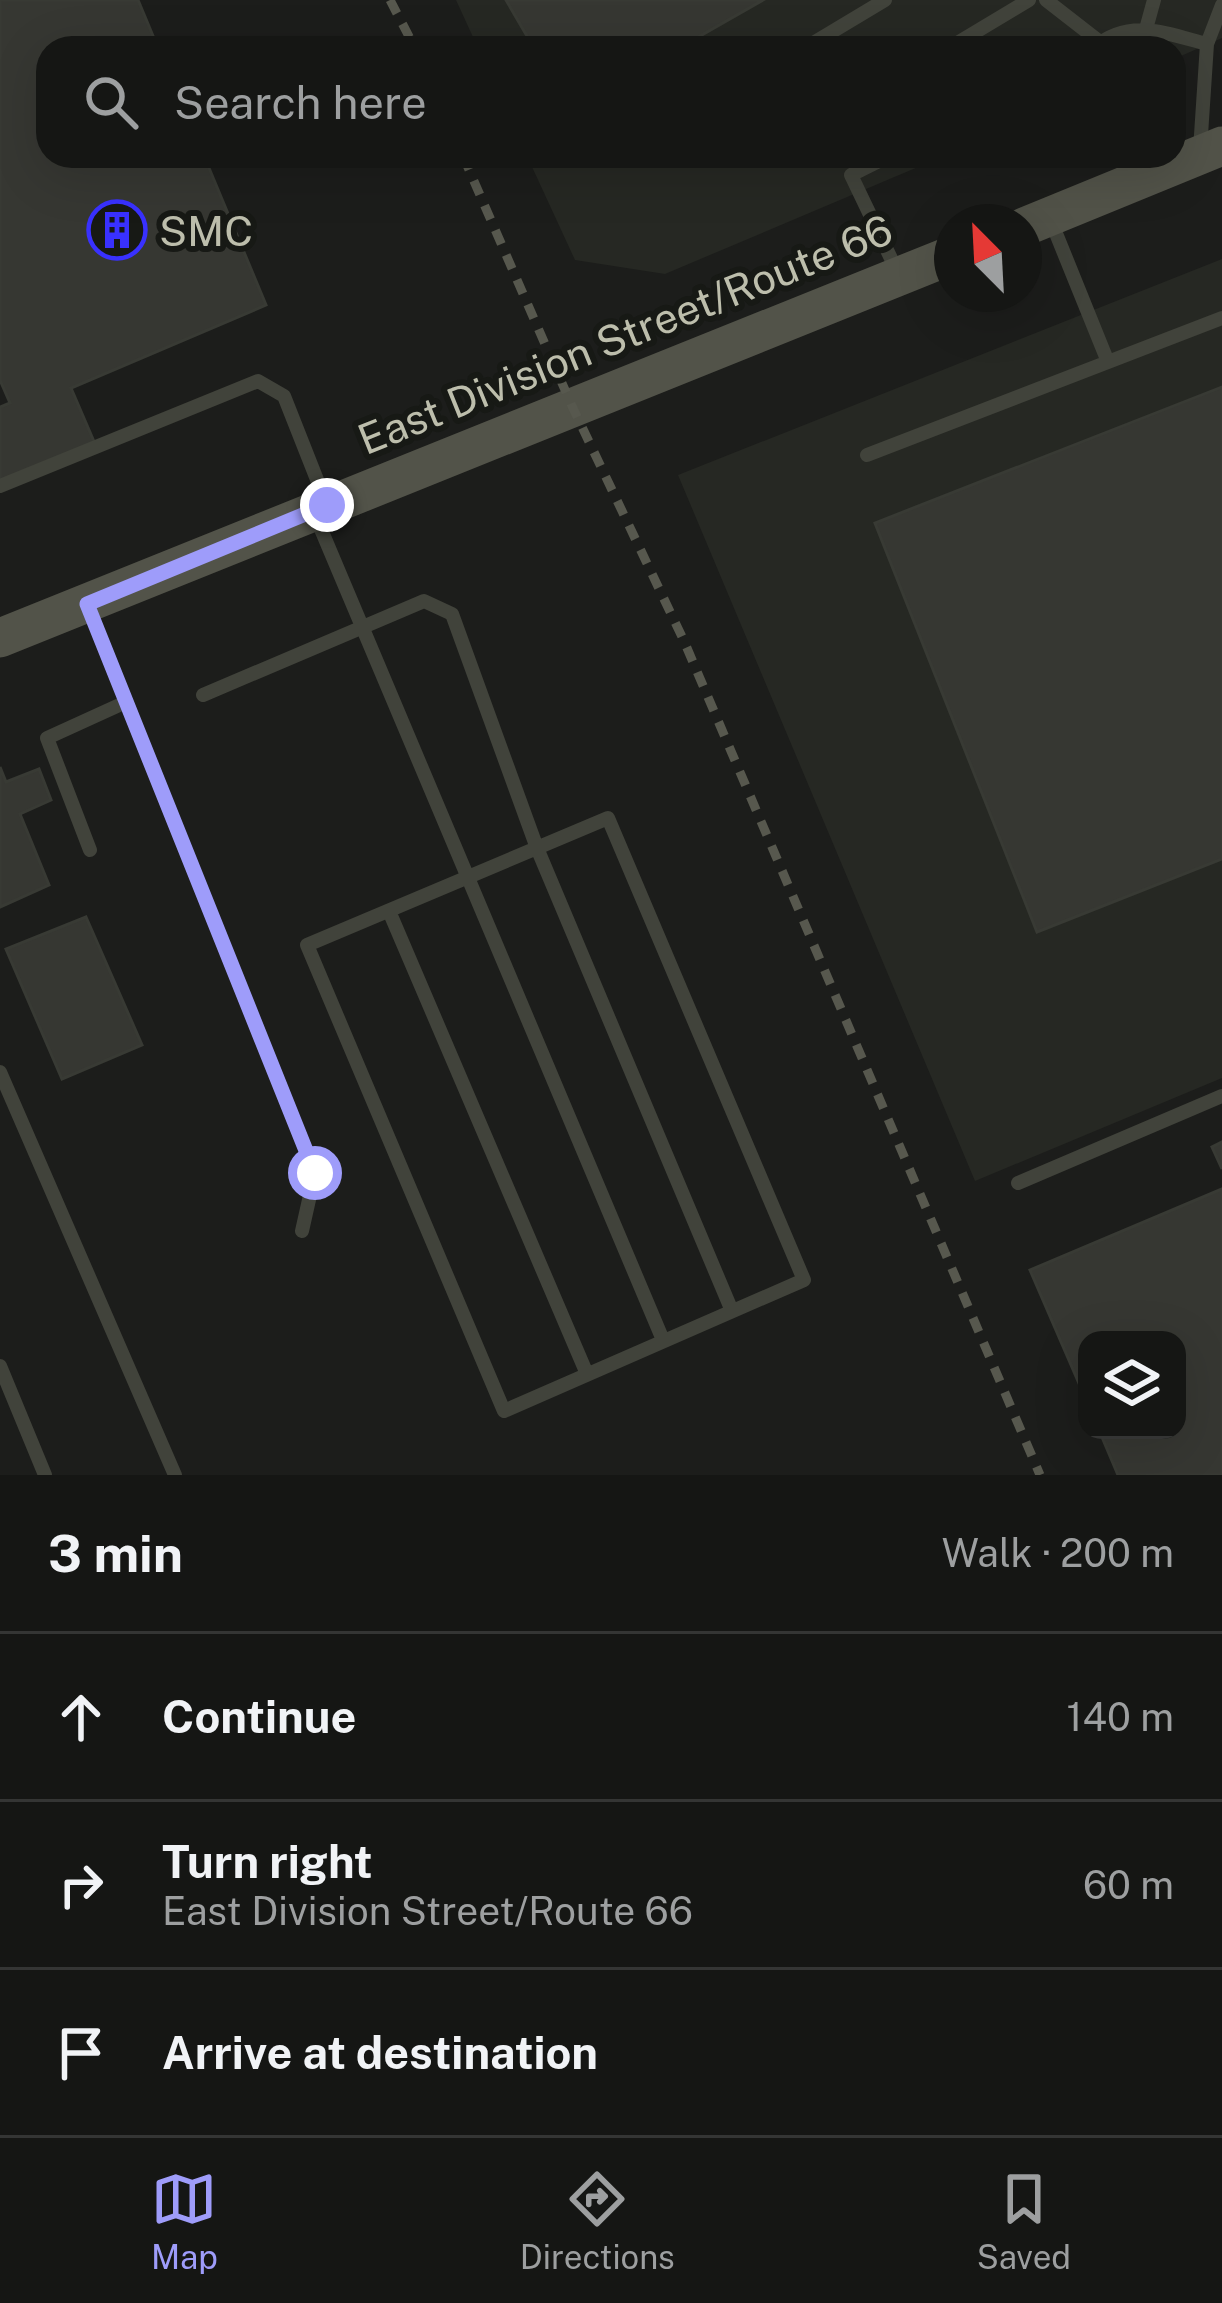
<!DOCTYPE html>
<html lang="en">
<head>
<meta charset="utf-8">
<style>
	body { margin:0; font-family:"Public Sans",sans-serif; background:#1e1f1d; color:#f1f3f6 }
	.controls { position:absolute; right:36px; bottom:36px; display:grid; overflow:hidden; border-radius:24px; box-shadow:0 12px 48px #0002 }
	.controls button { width:108px; height:108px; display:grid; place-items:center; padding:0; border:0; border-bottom:3px solid #343534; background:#151614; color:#f1f3f6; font:60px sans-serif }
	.compass { position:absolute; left:934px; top:204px; width:108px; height:108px; border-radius:50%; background:#151614; box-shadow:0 12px 48px #0002; rotate:336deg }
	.stop { position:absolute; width:36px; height:36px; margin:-27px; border:9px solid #9e9cfa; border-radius:50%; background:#fff }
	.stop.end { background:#9e9cfa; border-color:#fff; box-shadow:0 3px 12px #0008 }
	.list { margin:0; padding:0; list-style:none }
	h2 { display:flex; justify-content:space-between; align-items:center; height:156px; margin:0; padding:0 48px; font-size:51px }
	h2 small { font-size:39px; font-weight:400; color:#9d9fa0 }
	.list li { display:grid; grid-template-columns:78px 1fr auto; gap:36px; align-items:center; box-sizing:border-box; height:168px; padding:0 48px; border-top:3px solid #343534 }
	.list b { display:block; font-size:45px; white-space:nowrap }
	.list p { margin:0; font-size:39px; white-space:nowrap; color:#9d9fa0 }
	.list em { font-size:39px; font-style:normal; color:#9d9fa0 }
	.icon { flex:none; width:66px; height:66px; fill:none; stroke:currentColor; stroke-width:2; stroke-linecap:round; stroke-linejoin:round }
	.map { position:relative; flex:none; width:1222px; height:1475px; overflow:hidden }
	.search { position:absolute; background:#151614; box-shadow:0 12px 48px #0002; left:36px; right:36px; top:36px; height:132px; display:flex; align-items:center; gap:30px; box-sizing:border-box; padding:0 42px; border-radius:36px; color:#9d9fa0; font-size:45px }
	.sheet { height:660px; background:#151614 }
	nav { display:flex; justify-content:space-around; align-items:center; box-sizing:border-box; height:168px; border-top:3px solid #343534; background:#151614; font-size:33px; color:#9d9fa0 }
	nav a { display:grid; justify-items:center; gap:6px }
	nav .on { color:#9e9cfa }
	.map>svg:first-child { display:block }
</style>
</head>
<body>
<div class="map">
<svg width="1222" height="1475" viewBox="0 0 1222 1475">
	<rect width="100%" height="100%" fill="#1c1d1b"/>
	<path fill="#262823" d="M456,0h766v38l-48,21v-11h-696z
		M527,156h417l-279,118 -90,-14z
		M1222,259v819l-247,103 -297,-706z"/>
	<path fill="#363732" stroke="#383a34" stroke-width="3" d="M0,0h138l20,48h-110v108h156l62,149 -195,83 24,56 -95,39v-76l10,-4 -10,-23z
		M506,0h257l-84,48h-145z
		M1222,387v472l-185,73 -162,-409z
		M0,767l6,15 33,-13 12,31 -31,14 29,71 -49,22z
		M86,917l56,128 -80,34 -56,-130z
		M1222,1142v27l-10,-22z
		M1222,1189v286h-104l-19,-45h78v-90h-90v62l-57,-132z"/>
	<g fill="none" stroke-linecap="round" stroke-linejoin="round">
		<path stroke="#41433b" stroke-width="14" d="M1046,0l54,42
			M1146,29l8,-29
			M805,48l80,-48
			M949,48l80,-48
			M1094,48c35,-31 74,-14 113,-4
			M1200,150l7,-106 15,-39
			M889,156l-38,19 46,96
			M1051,221l57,141
			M867,455l355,-137
			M0,486l258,-105 26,15 43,109
			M315,515l348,825
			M89,609l226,564 -13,58
			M203,695l221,-94 28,13 85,234 195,463
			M608,818l196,462 -300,131 -197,-466z
			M90,850l-43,-112 79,-36
			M389,911l198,463
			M0,1072l175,403
			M1018,1183l204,-87
			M0,1366l45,109"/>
		<path stroke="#525349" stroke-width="39" d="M1024,227l198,-81
			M0,638l952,-383"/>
		<path stroke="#57584e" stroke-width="9" stroke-dasharray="15 12" stroke-linecap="butt" d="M390,0l25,48
			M463,156l109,250 112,235 356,834"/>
	</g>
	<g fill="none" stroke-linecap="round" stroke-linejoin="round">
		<path stroke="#9e9cfa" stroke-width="15" d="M315,1173l-228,-569 240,-99"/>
	</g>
	<defs>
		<g id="building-ring" transform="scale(3)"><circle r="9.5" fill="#171915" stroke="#3931ff" stroke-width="1.5"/><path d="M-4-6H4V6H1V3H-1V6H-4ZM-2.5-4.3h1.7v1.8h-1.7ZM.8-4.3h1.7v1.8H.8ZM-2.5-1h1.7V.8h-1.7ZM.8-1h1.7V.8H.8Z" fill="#3931ff"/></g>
	</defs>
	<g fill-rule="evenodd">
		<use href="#building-ring" x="117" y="230"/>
	</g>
	<g text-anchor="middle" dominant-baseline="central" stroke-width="12" stroke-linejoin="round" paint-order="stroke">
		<g font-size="42" fill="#bdbeac" stroke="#171915" text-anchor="start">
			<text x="159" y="230">SMC</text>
		</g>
		<g font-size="42" fill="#bdbeac" stroke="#171915">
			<text transform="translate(625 334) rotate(-22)">East Division Street/Route 66</text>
		</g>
	</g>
</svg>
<div class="controls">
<button><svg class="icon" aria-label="layers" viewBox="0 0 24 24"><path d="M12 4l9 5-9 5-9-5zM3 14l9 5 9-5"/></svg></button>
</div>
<svg class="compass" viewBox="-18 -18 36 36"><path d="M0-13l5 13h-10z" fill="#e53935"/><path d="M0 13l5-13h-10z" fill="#9d9fa0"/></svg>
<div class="stop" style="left:315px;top:1173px"></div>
<div class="stop end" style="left:327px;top:505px"></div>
<div class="search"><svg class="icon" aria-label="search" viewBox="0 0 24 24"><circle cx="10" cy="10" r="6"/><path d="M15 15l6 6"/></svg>Search here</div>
</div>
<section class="sheet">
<h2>3 min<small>Walk · 200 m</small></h2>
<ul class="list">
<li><svg class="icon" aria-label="ahead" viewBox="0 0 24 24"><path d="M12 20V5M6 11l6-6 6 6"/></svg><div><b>Continue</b></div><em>140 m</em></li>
<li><svg class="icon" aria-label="right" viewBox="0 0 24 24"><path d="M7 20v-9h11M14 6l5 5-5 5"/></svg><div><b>Turn right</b><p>East Division Street/Route 66</p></div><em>60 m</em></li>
<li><svg class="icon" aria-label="arrive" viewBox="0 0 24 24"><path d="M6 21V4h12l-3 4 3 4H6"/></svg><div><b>Arrive at destination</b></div></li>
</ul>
</section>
<nav>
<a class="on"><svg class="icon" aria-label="map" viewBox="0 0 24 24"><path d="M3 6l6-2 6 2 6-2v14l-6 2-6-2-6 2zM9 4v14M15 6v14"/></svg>Map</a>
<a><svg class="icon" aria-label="directions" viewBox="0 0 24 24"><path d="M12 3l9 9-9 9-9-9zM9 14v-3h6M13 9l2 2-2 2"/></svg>Directions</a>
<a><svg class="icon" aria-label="saved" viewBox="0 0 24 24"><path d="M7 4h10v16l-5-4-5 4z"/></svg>Saved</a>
</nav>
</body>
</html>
